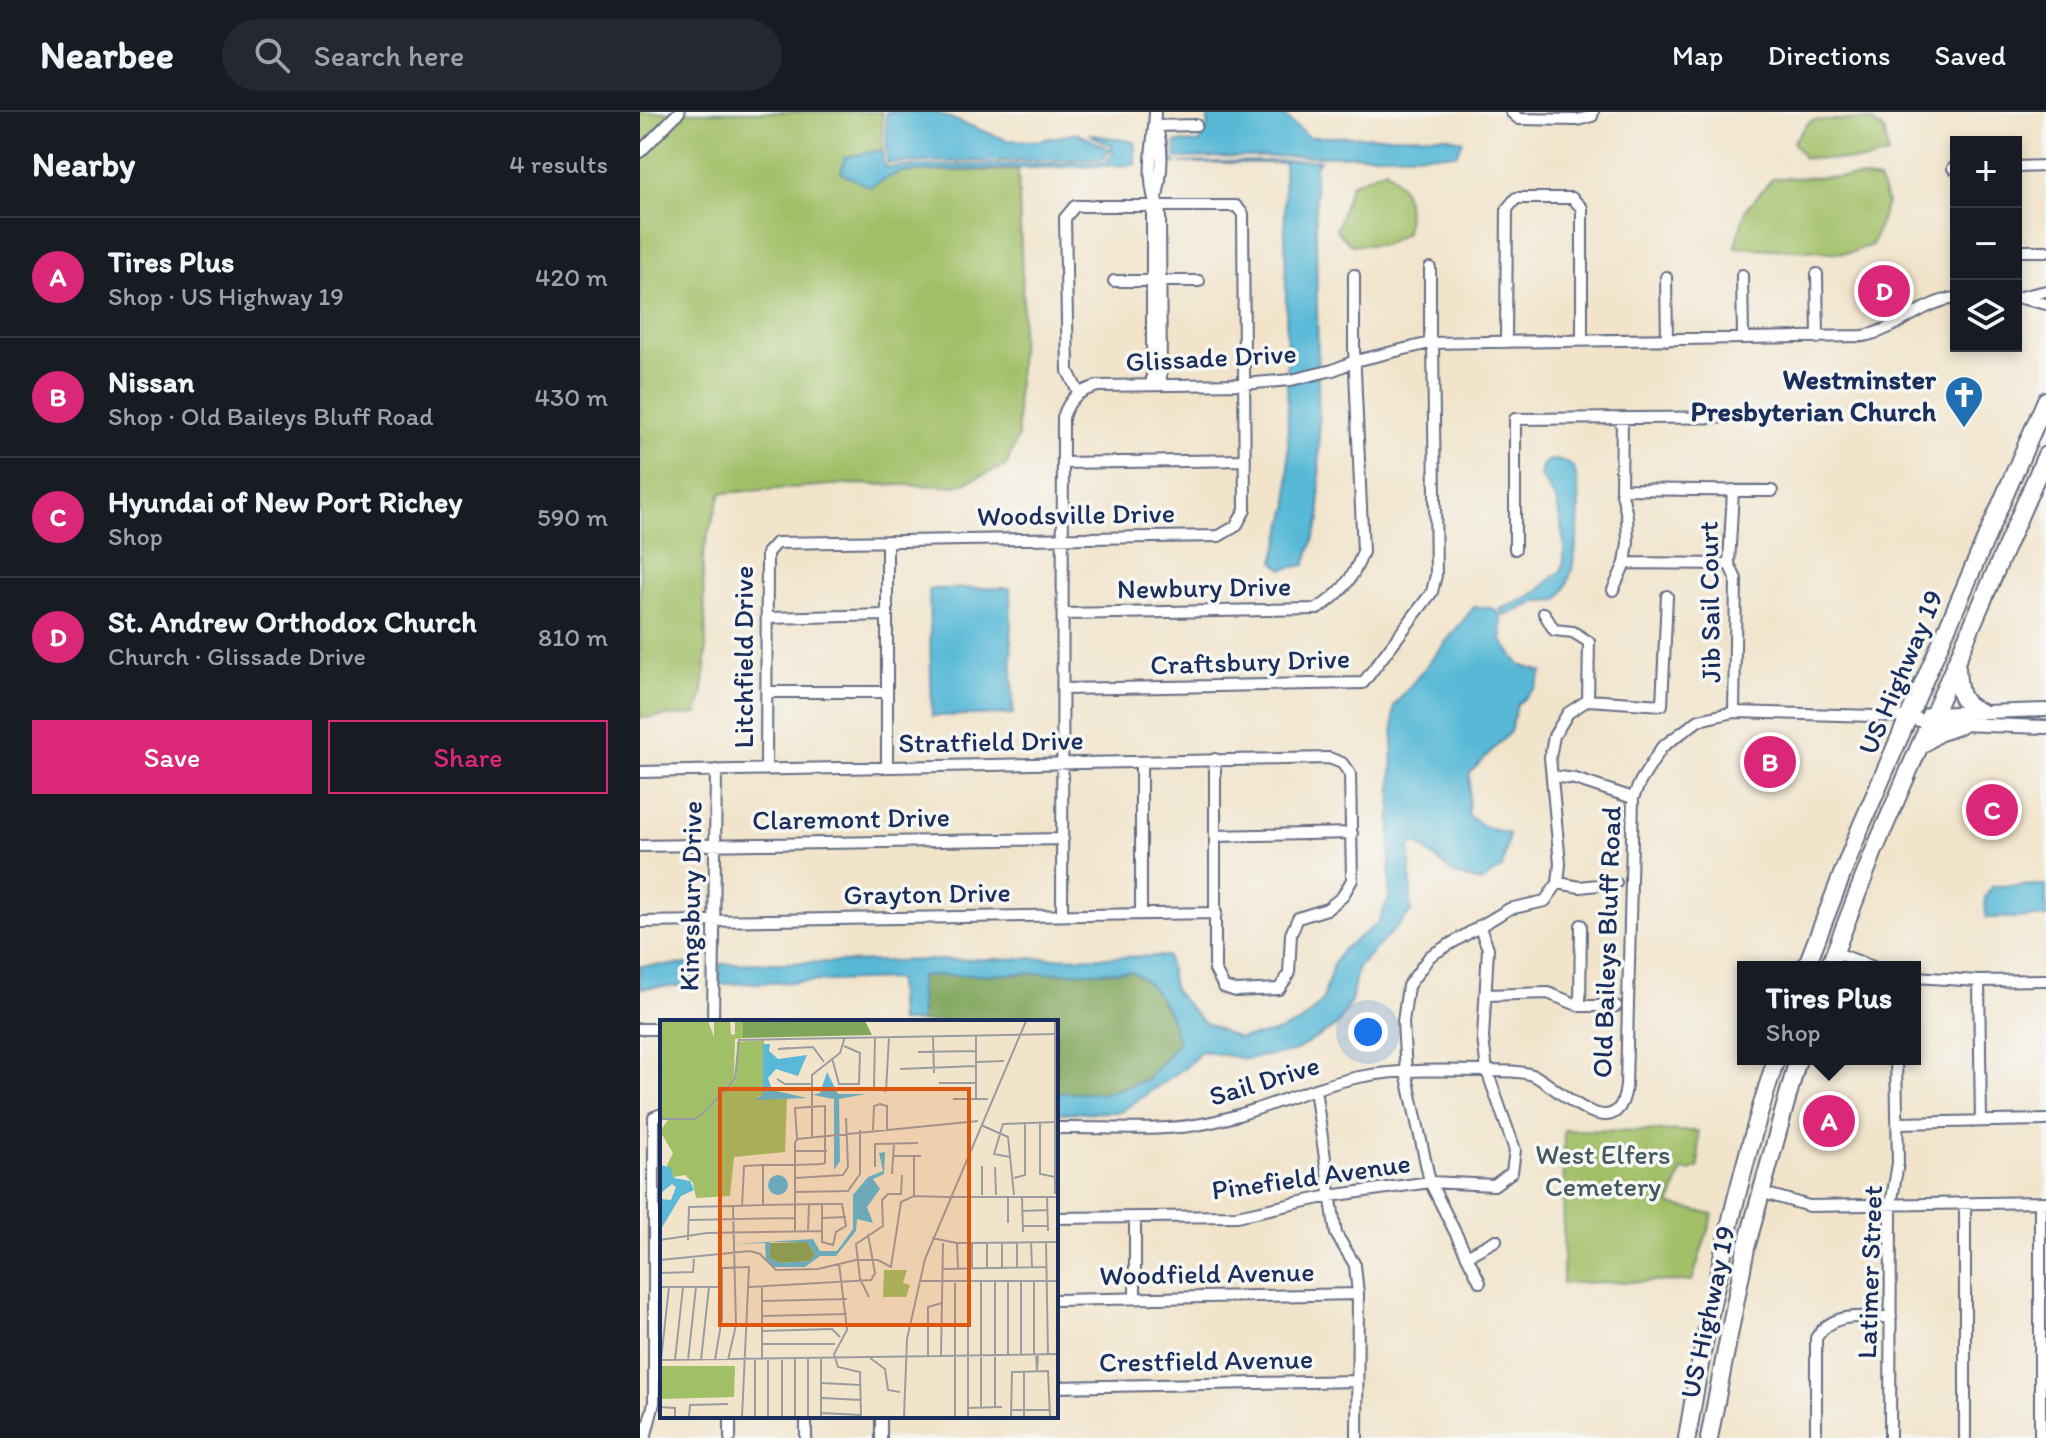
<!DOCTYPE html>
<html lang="en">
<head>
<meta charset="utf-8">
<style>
	body { margin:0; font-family:Itim,sans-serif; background:#242831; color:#f1f3f6 }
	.controls { position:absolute; right:24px; top:24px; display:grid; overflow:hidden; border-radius:0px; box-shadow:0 4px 12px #0003 }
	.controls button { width:72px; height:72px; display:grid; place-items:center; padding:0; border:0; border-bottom:2px solid #363941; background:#171b24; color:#f1f3f6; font:40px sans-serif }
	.you { position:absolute; left:728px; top:920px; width:28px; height:28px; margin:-20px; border:6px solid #fff; border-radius:50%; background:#1a73e8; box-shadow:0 0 0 12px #1a73e833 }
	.badge { display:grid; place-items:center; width:52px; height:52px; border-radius:50%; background:#db2777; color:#fff; font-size:26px; font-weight:700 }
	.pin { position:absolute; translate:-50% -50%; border:4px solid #fff; box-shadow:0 2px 8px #0006 }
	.popup { position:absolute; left:1097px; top:849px; width:184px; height:104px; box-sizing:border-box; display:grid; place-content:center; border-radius:0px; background:#171b24; filter:drop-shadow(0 2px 6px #0005); font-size:26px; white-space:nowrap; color:#9ea1a6 }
	.popup b { font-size:30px; color:#f1f3f6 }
	.popup::after { content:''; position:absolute; left:50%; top:100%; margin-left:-16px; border:16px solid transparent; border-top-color:#171b24 }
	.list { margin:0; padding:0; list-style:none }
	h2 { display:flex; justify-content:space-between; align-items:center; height:104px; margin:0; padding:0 32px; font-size:34px }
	h2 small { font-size:26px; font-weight:400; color:#9ea1a6 }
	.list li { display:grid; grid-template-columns:52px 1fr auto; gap:24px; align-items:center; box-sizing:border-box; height:120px; padding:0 32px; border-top:2px solid #363941 }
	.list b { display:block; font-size:30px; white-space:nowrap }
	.list p { margin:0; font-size:26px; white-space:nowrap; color:#9ea1a6 }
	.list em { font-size:26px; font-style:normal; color:#9ea1a6 }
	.actions { display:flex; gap:16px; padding:24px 32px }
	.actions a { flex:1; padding:18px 0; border:2px solid #db2777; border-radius:0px; text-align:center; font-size:28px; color:#db2777 }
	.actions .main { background:#db2777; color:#fff }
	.icon { flex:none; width:44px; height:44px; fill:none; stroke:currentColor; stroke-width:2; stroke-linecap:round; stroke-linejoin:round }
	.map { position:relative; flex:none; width:1406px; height:1326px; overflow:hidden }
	header { display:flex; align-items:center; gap:48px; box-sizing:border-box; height:112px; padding:0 40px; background:#171b24; border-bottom:2px solid #363941 }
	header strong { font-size:38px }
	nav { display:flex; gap:44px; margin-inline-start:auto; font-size:28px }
	.search { width:560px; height:72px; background:#242831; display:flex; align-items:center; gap:20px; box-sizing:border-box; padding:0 28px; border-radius:44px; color:#9ea1a6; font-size:30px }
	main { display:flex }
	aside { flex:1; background:#171b24 }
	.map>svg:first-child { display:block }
</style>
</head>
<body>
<header>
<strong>Nearbee</strong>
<div class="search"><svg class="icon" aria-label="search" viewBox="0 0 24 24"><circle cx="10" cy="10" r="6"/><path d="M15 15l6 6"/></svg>Search here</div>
<nav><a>Map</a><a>Directions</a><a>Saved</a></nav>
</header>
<main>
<aside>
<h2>Nearby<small>4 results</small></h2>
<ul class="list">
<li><span class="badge">A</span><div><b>Tires Plus</b><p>Shop · US Highway 19</p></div><em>420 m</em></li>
<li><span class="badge">B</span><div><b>Nissan</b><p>Shop · Old Baileys Bluff Road</p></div><em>430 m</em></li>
<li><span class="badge">C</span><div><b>Hyundai of New Port Richey</b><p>Shop</p></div><em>590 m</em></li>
<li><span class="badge">D</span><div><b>St. Andrew Orthodox Church</b><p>Church · Glissade Drive</p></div><em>810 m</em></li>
</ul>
<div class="actions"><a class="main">Save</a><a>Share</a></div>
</aside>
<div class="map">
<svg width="1406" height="1326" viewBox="0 0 1406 1326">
	<rect width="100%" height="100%" fill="#f6f6f2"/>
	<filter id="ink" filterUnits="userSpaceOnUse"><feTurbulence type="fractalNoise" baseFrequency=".0125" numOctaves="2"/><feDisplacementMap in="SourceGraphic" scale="16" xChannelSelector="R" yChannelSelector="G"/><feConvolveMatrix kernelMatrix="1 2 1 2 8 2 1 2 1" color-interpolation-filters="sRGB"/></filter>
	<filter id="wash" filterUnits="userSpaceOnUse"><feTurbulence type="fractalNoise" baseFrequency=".006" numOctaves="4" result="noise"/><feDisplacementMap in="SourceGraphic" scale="32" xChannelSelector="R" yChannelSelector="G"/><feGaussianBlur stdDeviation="1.8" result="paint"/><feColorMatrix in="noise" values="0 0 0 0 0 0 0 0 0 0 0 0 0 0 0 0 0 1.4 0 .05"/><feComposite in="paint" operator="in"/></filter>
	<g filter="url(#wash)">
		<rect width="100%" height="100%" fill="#f1e4cb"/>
		<path fill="#a1bf66" stroke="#5e7762" stroke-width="2" d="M0,0h34l-34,35z
			M45,0h197l1,38 -38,7 55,15 118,-2 5,133 -6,95 1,38 -12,30 -50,20 -110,-2 -125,9c-6,23 -19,50 -18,73 0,50 10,99 -6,148l-57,4v-560z
			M1174,8h56l15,12 3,23 -23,6 -61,-3 -11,-16 15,-19z
			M746,57c23,22 24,33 20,64l-23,12h-32l-15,-15 15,-46z
			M1219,65l20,3 8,23 -15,42 -23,8 -114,-6 11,-38 27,-31z
			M924,1018l134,1 1,36 -9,4 -8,-1 -12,35 43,9 -21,67 -129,2z"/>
		<path fill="#80a65b" stroke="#4e6a5c" stroke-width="2" d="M491,859c26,14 41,44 47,72l-31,37 -41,13h-50v-71h-135l-2,-46z"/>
		<path fill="#59b9d7" stroke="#3a749a" stroke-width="2" d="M246,0h48l73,28 28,1 43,-8 33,17 -8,9 -216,4z
			M569,0h70l30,25 136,-1 18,5 -6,13 -281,4v-16l23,1 8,-13z
			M449,22l46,8v23l-235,7 -31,15 -28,-14 4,-16 38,-7v13l4,4 219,-5 7,-9 -1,-7z
			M532,31v15l4,5 144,-3 -5,7 5,352 -15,46 -23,4 -8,-8 15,-57 -5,-341h-115l-2,-17z
			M916,348l9,2 9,6c10,31 4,108 -16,132l-19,1 -34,15 -5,-7 24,-9 13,-9 24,-20 3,-10v-18l-7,-41 -17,-26 2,-10 5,-5z
			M370,476l3,126 -81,2 -3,-127z
			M834,495l18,1 9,7 1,26 18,24 22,7 -6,15 -19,18 -7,27 -40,41 -2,42 15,11 26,8 -7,34 -22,14 -25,-7 -38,-32 -7,4 1,65 -54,56 -6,34 -15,24 -43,26 -47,7 -44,-8 -16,16 -66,45 -64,1v-20h50l41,-13 31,-37c-6,-28 -21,-59 -47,-72l-211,5 1,46h-22l-2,-43 -178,5 1,-20 447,-8 7,35 29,31 35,16 36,-5 27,-11 21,-20 11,-37 9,-15 36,-27 11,-25 5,-192z
			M1406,773v32l-60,1 -1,-21 8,-11z
			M55,852l-1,21 -54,3v-22z"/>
	</g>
	<g filter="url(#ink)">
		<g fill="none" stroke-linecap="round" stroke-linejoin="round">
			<g stroke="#666e84" stroke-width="14">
				<path id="minor" d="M515,0c-1,33 -12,70 5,102l1,171
					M871,0l8,7 59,1 14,-4 1,-4
					M515,14l41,-1
					M0,40l39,-40
					M1376,55l30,-1
					M1313,56h3
					M1376,139h30
					M1177,162l1,64
					M1102,163l1,63
					M1026,165l1,63
					M474,169h85
					M1376,185l30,7
					M1380,185l26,-6
					M866,230l1,-133 9,-11h56l10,10v133
					M790,231v-75
					M512,273v-171c8,-23 15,-66 3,-88
					M423,351l182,-3
					M981,377l151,2
					M1093,378l-4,74 7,15 -2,133
					M247,430v225
					M875,437v-130l244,-2
					M985,451l104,1
					M973,478l12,-27 3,-20 -1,-27 -6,-27 1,-70
					M904,501l10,17 19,2 16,10 -1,58
					M424,502l253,-5c24,-15 36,-30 46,-57l-9,-204v-73
					M128,506l118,-3
					M424,577l299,-6 69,-91 4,-17 -3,-232
					M127,580h119
					M126,657l1,-216 9,-10 443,-7 17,-10 9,-16 -2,-296 -7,-8h-161l-10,12 3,153 10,21
					M0,660l689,-14 13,5 8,11 2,106 -10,17 -15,12 -29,9 -7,16 -2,40 -10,15 -43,2 -12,-4 -9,-17v-211
					M912,664l23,3 58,19
					M575,724l137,-3
					M0,734l423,-7
					M918,771l22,4 36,-4
					M501,801v-151
					M422,803l1,-498c7,-20 16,-26 35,-31l145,-2 48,-4 42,-10 22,-9 75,-18 433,-7c35,-6 58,-34 93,-38
					M0,810l576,-9
					M1194,840l39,15
					M1275,865l64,4 67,-1
					M1339,869l2,140
					M846,883l62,-2 32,13h36
					M940,894l1,-81
					M73,910l3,-252
					M0,917h22
					M675,977l21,145 19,31 3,29 -1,144
					M1258,1011l148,-3
					M416,1016c46,-1 94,4 140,-3 56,-9 108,-37 163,-48 41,-8 87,-7 128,-6 14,1 36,-1 48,5 26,14 84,74 91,10l7,-288 7,-16 22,-35 37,-27 35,-8 175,5
					M1120,1080l49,14 237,-4
					M1400,1090v236
					M1325,1091v235
					M495,1105v81
					M416,1106l181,-2 93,-20 100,-14 64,3 18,-13 3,-22 -28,-79 -4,-33 5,-90 -9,-22
					M827,1144l29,-16
					M840,1170l-50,-100 -24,-110 -3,-50 5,-36 22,-30 79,-47 36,-8 13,-18 2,-19 -10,-107 4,-21 14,-23 20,-13 74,5 5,-109
					M416,1188l302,-6
					M416,1275l301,-6
					M166,1304v22
					M241,1304v22
					M5,1326l9,-35v-286l8,-3
					M90,1326v-22
					M1176,1326v-100c18,-28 45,-20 75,-21
					M1250,1326l1,-233 7,-42 -2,-104"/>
			</g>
			<g stroke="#666e84" stroke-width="16">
				<path id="major" d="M1288,602l118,-4
					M1269,605l21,6 116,4"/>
			</g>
			<g stroke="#666e84" stroke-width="20">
				<path id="highway" d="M1317,555c1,20 1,37 22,44
					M1280,634l18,-13 22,-8
					M1166,855l53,-136 187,-431
					M1189,855l45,-116 172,-396
					M1047,1326c21,-128 49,-255 89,-379
					M1069,1326l37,-190 52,-189"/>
			</g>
			<use href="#minor" stroke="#fff" stroke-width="10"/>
			<use href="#major" stroke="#fff" stroke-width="12"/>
			<use href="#highway" stroke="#fff" stroke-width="16"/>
		</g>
	</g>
	<defs>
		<g id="church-pin" transform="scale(2)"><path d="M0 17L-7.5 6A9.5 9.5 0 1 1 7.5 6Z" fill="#1f6fb2" stroke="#f6f6f2"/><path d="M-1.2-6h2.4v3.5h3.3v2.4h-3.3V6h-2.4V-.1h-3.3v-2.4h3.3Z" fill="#fff"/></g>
	</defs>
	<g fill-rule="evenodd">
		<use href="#church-pin" x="1324" y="283"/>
	</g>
	<g text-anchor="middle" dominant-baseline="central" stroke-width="7" stroke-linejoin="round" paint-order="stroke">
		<g font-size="28" fill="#1b2f5e" stroke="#f6f6f2">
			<text transform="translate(571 245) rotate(-3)">Glissade Drive</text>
			<text transform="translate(436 402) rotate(-1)">Woodsville Drive</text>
			<text transform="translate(564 475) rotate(-1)">Newbury Drive</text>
			<text transform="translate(1069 490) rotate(-91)">Jib Sail Court</text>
			<text transform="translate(103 545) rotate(-90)">Litchfield Drive</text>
			<text transform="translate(610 549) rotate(-2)">Craftsbury Drive</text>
			<text transform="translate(1260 560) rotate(-67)">US Highway 19</text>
			<text transform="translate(351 629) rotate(-1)">Stratfield Drive</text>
			<text transform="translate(211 706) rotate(-1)">Claremont Drive</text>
			<text transform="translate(287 781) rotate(-1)">Grayton Drive</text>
			<text transform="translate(50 784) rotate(-89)">Kingsbury Drive</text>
			<text transform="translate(966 830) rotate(-88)">Old Baileys Bluff Road</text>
			<text transform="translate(624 968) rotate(-17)">Sail Drive</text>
			<text transform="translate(671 1064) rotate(-8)">Pinefield Avenue</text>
			<text transform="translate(1229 1160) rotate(-88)">Latimer Street</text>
			<text transform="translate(567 1161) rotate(-1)">Woodfield Avenue</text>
			<text transform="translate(1067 1200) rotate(-78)">US Highway 19</text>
			<text transform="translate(566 1248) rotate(-1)">Crestfield Avenue</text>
		</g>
		<g font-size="28" font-weight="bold" fill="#1b2f5e" stroke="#f6f6f2" text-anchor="end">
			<text x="1296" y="267">Westminster<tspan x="1296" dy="32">Presbyterian Church</tspan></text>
		</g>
		<g font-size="28" fill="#435a60" stroke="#f6f6f2">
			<text x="963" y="1042">West Elfers<tspan x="963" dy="32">Cemetery</tspan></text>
		</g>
	</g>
	<g transform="translate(20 908)">
		<rect width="398" height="398" fill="#f1e4cb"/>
		<path d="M0,1h48l6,16v-16h16l1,14 4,-1v-13l10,1 -2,16 -8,1 -1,40 -38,39h-34zM104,20l-1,56 -7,1 31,2 -2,53 -51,5 -4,39 -34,2 -3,-15 -8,-8 -11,2 -7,-12 6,-12 -13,-22 8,-11h23l45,-40 1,-38zM224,250h23l-4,13 7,2 -4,12h-23zM0,346h75l-1,31 -74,2z" fill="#a1bf66"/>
		<path d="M83,1h122l7,14 -129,3zM147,222l8,12 -5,7 -30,2 -10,-5 -1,-15z" fill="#80a65b"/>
		<path d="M103,24h7l-1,7 9,8 29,-4 -9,21 -22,-7 -8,9 4,12 35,8 -52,2 8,-5zM167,52l11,22h28l-27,5 1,62 -6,9v-71l-21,-4 7,-2zM225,132l-1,22 -11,5 7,10 -13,18 6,16 -16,-4 -1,12 -20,25h-16l-15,11h-31l-8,-7 -1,-17 -31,1 79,-5 7,12h17l16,-22v-34l15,-18 15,-6 -4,-18zM147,222l8,12 -5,7 -30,2 -10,-5v-16zM0,145l10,2 4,11 16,3 4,9 -13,6 -20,33 -1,-30 11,1 5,-13 -4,-3 -12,10zM108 165a10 10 0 1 1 20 0a10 10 0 1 1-20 0Z" fill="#59b9d7" fill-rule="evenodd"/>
		<path fill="none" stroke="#9b9c9f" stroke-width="2" d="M395,1v173M273,16l1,37M215,17l-1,51 12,3 3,-54M130,28l-12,1 35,-2 11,15M258,32l58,-1M172,38l7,26h20l1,-31 -16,-7M316,42l28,-1M240,49l76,-3M117,59l8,5h26M279,63h37M293,79h35M316,79v-63M0,99h35l8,-6 32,-34 4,-39 319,-6M380,102v52l15,3M321,105l27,12 6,58M213,110l1,-24 6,-2 7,2v24M152,118v-63l28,-22 5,-16M137,119l181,-18M135,131h32M234,136h27M254,136v40M350,137l-16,-3 9,-30 54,-2M103,145v40M322,146v29M215,147v-23l43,-1M335,147l1,28M232,154l2,-30M135,158l48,-3 5,-8 -2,-49M354,158l11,-3v-53M135,172l53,-1 12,-17v-44M285,177h113M387,177l1,34M348,178v25M362,178l1,34M82,186l2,-40 19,-1h32l27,-1 3,-1v-57l-30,2 2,31 -2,4v89M362,191l25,-1M162,198l24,-1M29,200l106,-2M363,206h25M148,211l1,-26M272,218l25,5 101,-1M0,220l47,-7 115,-2M28,220l1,-33 44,-1 30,-1 59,-1h20l4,22 -10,6 -3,13 -11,-3v-38M357,222v25M371,222l1,25M386,222l2,112M297,223l1,25M312,223v25M327,223v25M342,223v25M0,240l90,-9 10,3 16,16 42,-1 38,-9h22l13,7 10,-65 13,-6 31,1M179,243l8,67 -13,24 4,13 22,5 1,45M283,249l103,-2M0,253l33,-1 1,-13M259,261h139M361,262v73M295,263v134M308,263v134M0,267h62M89,267l122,-7 4,-7 -7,-39M209,277l-9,-18 -4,-35 27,-18 -1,-26 6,-6h13l1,-19M102,281l85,-2M102,296l85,-2M102,311l70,-2 8,8M102,324h73M348,335v-73M374,335v-73M376,335l1,16 1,-16M279,336l119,-2M281,336l2,-113M268,337v-50l14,-4M210,338l15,11 3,21 12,2M148,339v58M161,339v58M0,340l281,-4M1,340l8,-73M15,340l8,-73M28,340l8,-73M41,340l8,-73M55,340l7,-42v-50l27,-1 -7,150M68,340l8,-35 -3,-119M102,340v-74M364,351v46M161,363l40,2M162,378l39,2M0,387l15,1v9M335,387v-125M308,388l34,-1M321,388v-126M351,390h39M161,393l40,2M29,397l1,-12 38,-1M95,397v-57M108,397v-57M122,397v-57M135,397v-58M244,397l3,-78 18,-80 101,-238M351,397l1,-45 36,-1 2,46"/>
		<path fill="#de5710" fill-opacity="0.15" stroke="#de5710" stroke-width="4" d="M60,69h249v236h-249z"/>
		<rect width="398" height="398" fill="none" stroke="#1b2f5e" stroke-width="4"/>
	</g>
</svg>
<div class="controls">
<button>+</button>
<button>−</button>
<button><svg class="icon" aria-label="layers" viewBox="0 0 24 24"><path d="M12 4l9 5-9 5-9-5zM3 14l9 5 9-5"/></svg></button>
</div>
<div class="you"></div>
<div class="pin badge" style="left:1189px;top:1009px">A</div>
<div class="popup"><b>Tires Plus</b>Shop</div>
<div class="pin badge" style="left:1130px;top:650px">B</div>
<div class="pin badge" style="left:1352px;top:698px">C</div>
<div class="pin badge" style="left:1244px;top:179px">D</div>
</div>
</main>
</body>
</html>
